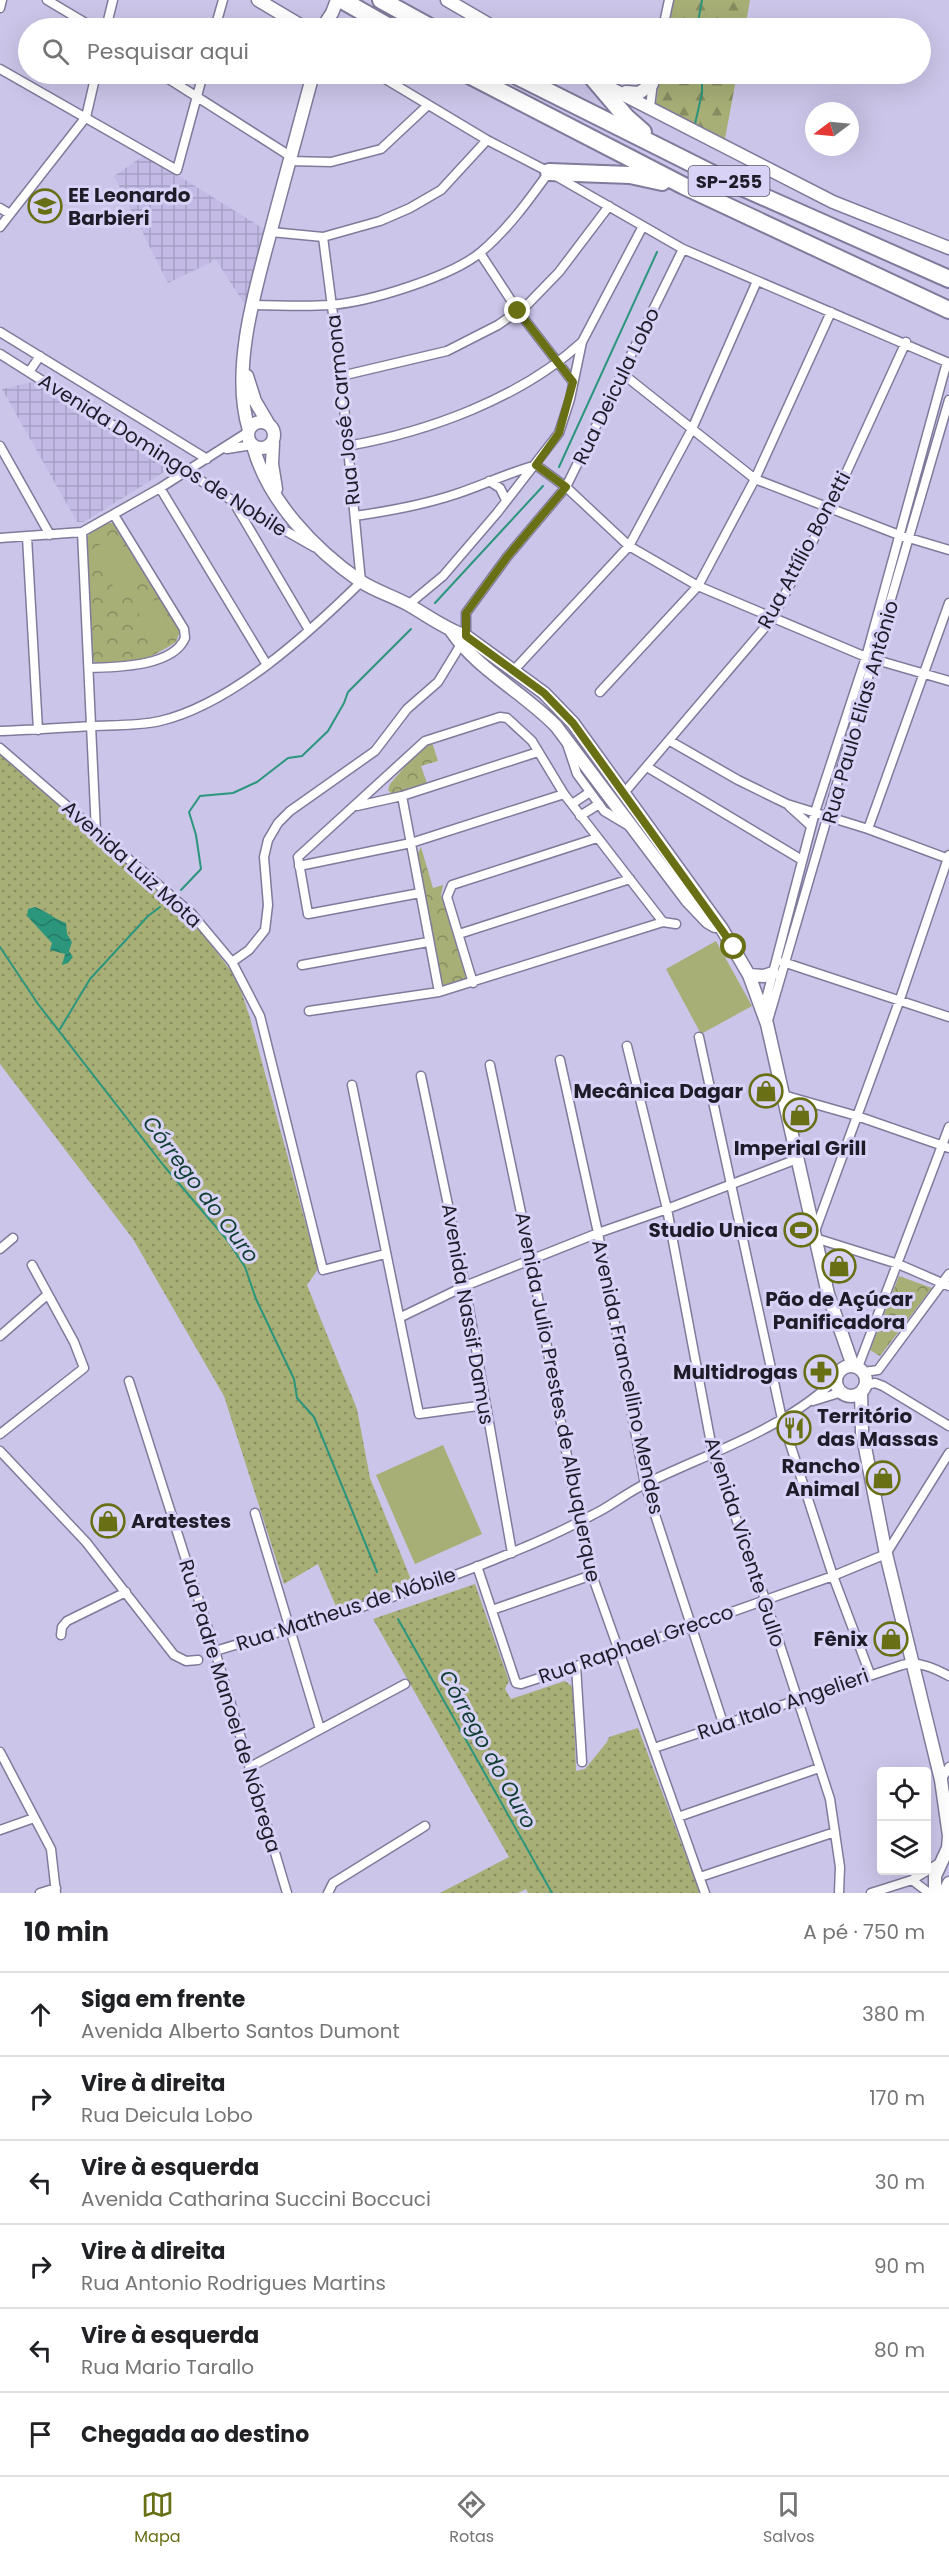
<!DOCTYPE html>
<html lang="pt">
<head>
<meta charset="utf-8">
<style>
	body { margin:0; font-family:Poppins,sans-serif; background:#f6f6f6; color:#202124 }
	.controls { position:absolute; right:18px; bottom:18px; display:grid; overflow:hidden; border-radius:6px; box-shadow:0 6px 24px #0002 }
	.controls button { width:54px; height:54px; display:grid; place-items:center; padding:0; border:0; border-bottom:2px solid #e0e0e0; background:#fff; color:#202124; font:30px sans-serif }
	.compass { position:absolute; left:805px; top:102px; width:54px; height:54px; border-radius:50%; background:#fff; box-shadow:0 6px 24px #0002; rotate:254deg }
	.stop { position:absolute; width:18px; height:18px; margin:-14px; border:4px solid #696f14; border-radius:50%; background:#fff }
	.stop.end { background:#696f14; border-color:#fff; box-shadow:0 2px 6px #0008 }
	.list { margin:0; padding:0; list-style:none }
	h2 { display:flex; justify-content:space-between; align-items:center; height:78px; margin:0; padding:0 24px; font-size:26px }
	h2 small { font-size:20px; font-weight:400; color:#757577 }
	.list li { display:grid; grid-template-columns:39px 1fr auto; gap:18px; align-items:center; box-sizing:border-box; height:84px; padding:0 24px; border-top:2px solid #e0e0e0 }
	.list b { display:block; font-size:22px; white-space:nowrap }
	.list p { margin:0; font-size:20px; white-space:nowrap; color:#757577 }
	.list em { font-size:20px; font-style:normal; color:#757577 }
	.icon { flex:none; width:33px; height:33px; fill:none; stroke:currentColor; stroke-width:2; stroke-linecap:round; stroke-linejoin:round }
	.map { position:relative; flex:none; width:949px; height:1893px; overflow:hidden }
	.search { position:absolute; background:#fff; box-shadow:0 6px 24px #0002; left:18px; right:18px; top:18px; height:66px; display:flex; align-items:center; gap:15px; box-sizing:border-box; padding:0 21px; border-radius:33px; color:#757577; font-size:22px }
	.sheet { height:582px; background:#fff }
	nav { display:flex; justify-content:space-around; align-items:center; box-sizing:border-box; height:84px; border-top:2px solid #e0e0e0; background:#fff; font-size:16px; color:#757577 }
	nav a { display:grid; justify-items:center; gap:3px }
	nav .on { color:#696f14 }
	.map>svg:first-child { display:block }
</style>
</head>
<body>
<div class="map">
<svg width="949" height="1893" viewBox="0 0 949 1893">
	<defs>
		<pattern id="industrial-grid" width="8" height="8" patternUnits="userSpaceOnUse" patternTransform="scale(1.5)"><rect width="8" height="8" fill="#c3bbe6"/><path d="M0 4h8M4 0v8" fill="none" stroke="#a7a0c5"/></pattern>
		<pattern id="grass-dots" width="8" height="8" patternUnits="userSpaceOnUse" patternTransform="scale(1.5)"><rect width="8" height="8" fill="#a7ae76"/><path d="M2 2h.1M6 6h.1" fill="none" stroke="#878d61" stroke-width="1.8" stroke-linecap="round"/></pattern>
		<pattern id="forest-firs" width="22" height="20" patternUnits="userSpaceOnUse" patternTransform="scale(1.5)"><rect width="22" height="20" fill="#a7ae76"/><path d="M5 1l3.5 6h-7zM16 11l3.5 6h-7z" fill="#878d61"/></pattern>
		<pattern id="park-crowns" width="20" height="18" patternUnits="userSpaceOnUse" patternTransform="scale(1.5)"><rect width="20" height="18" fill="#a7ae76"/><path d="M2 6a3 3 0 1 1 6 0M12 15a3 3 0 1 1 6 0" fill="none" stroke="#878d61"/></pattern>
		<pattern id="water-waves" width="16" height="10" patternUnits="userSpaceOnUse" patternTransform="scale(1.5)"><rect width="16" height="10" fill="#2c967d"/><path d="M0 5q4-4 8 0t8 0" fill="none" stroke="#257a66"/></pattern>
	</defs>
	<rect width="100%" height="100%" fill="#cbc5e9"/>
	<path fill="url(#industrial-grid)" d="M145,155l119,74 -19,76 -29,-45 -48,23 -54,-107z
		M37,381l134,85 -2,3 -85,53h-7l-75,-133z"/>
	<path fill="url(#grass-dots)" d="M0,750l190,167 47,62 13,39 68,251 -11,16 50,124 13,69 44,109 -76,24 -20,-47 -34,20 -60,-188 -91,-157 -133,-175z
		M475,1584l34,97 -4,8 6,10 54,-18 8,6 3,84 9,-2 22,-27 2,-5 29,-9 62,165h-172l-2,-4 -8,4h-78l69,-36 -136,-238z"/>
	<path fill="url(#forest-firs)" d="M674,0h76l-5,28h-76z
		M660,74h77l-13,70 -69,-34z"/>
	<path fill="url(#park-crowns)" d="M107,523h8l65,108 -4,11c-34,21 -40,21 -80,22l-4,-6 -6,-120 5,-6z
		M431,739l7,22 -17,5 7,20 -35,9 -5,-5 2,-6 35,-41z
		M421,847l12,41 10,-3 -2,10 26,86 -23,6 -4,-5 -23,-127z
		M899,1276l33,12 -52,68 -10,-6z"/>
	<path fill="#a7ae76" d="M116,534l28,45 -26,15 -27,-44z
		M154,600l16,27 -16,11 -17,-27z
		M716,941l36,65 -51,28 -35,-65z
		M443,1445l39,89 -67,30 -39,-89z"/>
	<path fill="url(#water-waves)" d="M35,907c12,4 19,12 31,16l1,11 5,8 -3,9 4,6 -5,6 -6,2 3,-11 -15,-4 2,-7 -25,-27 1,-7z"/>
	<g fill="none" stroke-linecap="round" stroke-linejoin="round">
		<path stroke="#2c967d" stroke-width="2" d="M701,28l-3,-6 4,-22
			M695,124l7,-31v-19
			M559,467l98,-215
			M435,603l108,-117
			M181,890l20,-21 -5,-34 -7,-23 11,-16 33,-3 24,-11 31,-24 14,-2 26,-25 16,-28 4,-11 63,-63
			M0,947l38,57 126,162 64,75 17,26 11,32 38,80 3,19 17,19 63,155
			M60,1029l30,-50 58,-63 12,-9
			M398,1619l154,274"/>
		<g stroke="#807a9b" stroke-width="11">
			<path id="street" d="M47,0l47,28
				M0,8l2,-8
				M106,28l7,-28
				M215,28l8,-28
				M663,28l6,-28
				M0,69l177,101 26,-96
				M161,74l129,82
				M377,74l110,66 62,32
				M650,107l4,-33
				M289,161l42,1 50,-13 46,-43
				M0,208l10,6
				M0,227l86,-110 10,-43
				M271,232l52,5 57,-16 30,-13 31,-18 46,-50
				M480,253l38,58 55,71
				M251,305c26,0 53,2 79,0 39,-3 121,-28 151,-53 27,-23 48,-52 68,-80l134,77 266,114
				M0,332l207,127
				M0,354l233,147 81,46
				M29,372l11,-16
				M623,374l132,105 144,56 50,15
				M341,376l106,-25 51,-26 30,-21 31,-32 50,-66
				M0,446l50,89
				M347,446c81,-14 174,-48 235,-104
				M227,449l25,-4
				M489,481l11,7 6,12
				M160,488l107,177
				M233,501l76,129
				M355,516c35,-5 68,-11 101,-22 27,-9 52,-21 80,-29l30,22 63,59 69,40 168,71 83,24
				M82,532l14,300
				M27,537l11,193
				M0,538l82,-6 78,-44 88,-56
				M408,605l35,-29 54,-63 62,-80 11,-34 12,-57 61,-116
				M90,668c26,-1 83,-1 95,-30l-1,-9 -70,-114
				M514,670l115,-124 63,-117 65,-148
				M600,692l98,-106 57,-107 76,-167
				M0,731c31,-1 61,-3 91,-5 23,-1 47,0 69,-5 72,-17 149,-88 201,-139l-20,-206 -18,-139
				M670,741l68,39 49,24 81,25 81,30
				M567,744l10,30 27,37 25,15
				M0,748l192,166 40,48 28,54 63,254 62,-16
				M647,767l155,93
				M624,793l148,-174 59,-113 75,-164
				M402,796l37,196
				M572,804l18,-12
				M357,806l45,-10 136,-44
				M789,806l22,20
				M580,816l19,-12
				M868,829l81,-226
				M299,866l112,-23 153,-49
				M420,893l-112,21 -10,-57 127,-116 75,-24 7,1 25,23 32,53 99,128
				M459,934l171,-55
				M232,962l17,-12 16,-20 3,-25 -4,-48 4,-17 10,-17 12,-12 85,-60 32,-42 31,-27 28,-46v-23l41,-56 59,-70 117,-238
				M783,962l166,55
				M302,965l126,-23
				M473,983l-26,-86 5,-12 145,-47
				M309,1011l130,-19 224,-70 13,2
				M763,1011l52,-199 51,-155 81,-295
				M767,1024l182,-624
				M699,1037l83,382 51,157 37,98
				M627,1046l40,163 46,245 52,145 65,200 10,68 -1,26
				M560,1060l38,173 47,251 78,239
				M490,1065l41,195 48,261 13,54 113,318
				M421,1076l44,210 47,267
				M352,1085l67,329 66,-9
				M783,1095l74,21 92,32
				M815,1231l85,-232 49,-144
				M815,1238l83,26 51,22
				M0,1249l13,-11
				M401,1317l64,-31 133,-53 69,-24 130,-50
				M0,1336l47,-41
				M858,1367l91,-240
				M864,1372l14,-2 71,-96
				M129,1381l86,270 72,242
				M866,1385l9,-2 8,3 66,40
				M813,1401l29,-9
				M0,1434l84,-66 -10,-26 -42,-77
				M0,1451l86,91 88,113 12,6 12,-1
				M255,1513l65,216
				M477,1566l39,117 5,1 98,-32 214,-76 53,-22 63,-101
				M492,1610l100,-35
				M61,1635l1,-8 5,-6 59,-29
				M215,1651c100,-30 202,-58 298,-99 30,-12 59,-26 87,-41 16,-9 30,-20 47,-28 64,-31 138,-54 190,-105
				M576,1666l6,96
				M654,1748l248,-83c17,-4 32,3 47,11
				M0,1752l51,97 5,44
				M250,1767l155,-83
				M941,1780l8,-13
				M678,1817l141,-49
				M0,1830l34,-12
				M700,1877l135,-45
				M912,1880l17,13
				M40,1893l16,-5
				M328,1893l5,-10 92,-57
				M871,1893l41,-13 29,-18"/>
		</g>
		<g stroke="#807a9b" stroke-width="15">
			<path id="secondary" d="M258,0l47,28
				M447,0l48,28
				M322,28l10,-15 5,-13
				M583,74l250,128 116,46
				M626,92l13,1 13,-9
				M247,376l8,25 13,22
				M248 435a13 13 0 1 1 26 0a13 13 0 1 1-26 0Z
				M249,430c-20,-64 10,-152 26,-215 13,-47 25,-94 38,-141
				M273,443l-1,21 4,25
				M253,446c15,55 61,103 107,135 15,10 33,15 49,24 19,11 36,24 57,31l78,57 29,30 149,206 27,46 18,49 61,270 25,72
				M452,632c25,37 72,61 104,94l131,174 21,22 7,4
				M749,975l15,1 9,-3
				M836 1381a15 15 0 1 1 30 0a15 15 0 1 1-30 0Z
				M861,1392l1,40 24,122 55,226 8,56 -1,12 -13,28v17
				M944,1893l5,-10"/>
		</g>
		<g stroke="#807a9b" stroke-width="20">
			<path id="highway" d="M342,0l49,28
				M381,0l51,28
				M467,74l217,112 265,124
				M513,74l206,103 230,102
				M592,77l34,40 17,15
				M549,172l81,3 32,7"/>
		</g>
		<use href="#street" stroke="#fff" stroke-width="8"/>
		<use href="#secondary" stroke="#fff" stroke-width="12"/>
		<use href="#highway" stroke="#fff" stroke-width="16"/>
	</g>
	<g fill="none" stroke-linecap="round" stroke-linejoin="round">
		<path stroke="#696f14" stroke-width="8" d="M518,311l55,71 -14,51 -23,32 30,22 -59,70 -41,56v23l78,57 29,30 161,224"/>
	</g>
	<defs>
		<g id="school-ring" transform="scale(1.725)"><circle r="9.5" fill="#d8d2f6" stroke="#696f14" stroke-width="1.5"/><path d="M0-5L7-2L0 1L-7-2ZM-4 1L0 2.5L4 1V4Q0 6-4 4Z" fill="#696f14"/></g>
		<g id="shop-ring" transform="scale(1.725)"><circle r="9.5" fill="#d8d2f6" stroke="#696f14" stroke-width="1.5"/><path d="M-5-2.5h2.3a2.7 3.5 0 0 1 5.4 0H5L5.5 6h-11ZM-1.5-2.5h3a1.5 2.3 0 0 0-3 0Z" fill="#696f14"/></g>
		<g id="stadium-ring" transform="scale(1.725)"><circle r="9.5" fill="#d8d2f6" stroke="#696f14" stroke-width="1.5"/><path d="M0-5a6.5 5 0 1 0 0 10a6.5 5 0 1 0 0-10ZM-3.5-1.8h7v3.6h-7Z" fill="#696f14"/></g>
		<g id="pharmacy-ring" transform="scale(1.725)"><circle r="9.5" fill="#d8d2f6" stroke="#696f14" stroke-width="1.5"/><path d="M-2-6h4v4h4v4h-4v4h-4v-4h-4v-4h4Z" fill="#696f14"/></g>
		<g id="restaurant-ring" transform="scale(1.725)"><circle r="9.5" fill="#d8d2f6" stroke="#696f14" stroke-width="1.5"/><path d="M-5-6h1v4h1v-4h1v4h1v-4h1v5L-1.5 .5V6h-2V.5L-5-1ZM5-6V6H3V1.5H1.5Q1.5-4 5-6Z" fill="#696f14"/></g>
	</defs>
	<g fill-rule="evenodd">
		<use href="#school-ring" x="45" y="206"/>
		<use href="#shop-ring" x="766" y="1091"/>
		<use href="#shop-ring" x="800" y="1115"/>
		<use href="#stadium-ring" x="801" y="1230"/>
		<use href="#shop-ring" x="839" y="1266"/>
		<use href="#pharmacy-ring" x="821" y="1372"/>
		<use href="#restaurant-ring" x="794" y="1428"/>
		<use href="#shop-ring" x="883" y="1478"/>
		<use href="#shop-ring" x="108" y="1521"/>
		<use href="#shop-ring" x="891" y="1639"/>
	</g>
	<g text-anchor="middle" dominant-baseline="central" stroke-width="6" stroke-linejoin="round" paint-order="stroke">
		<rect fill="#d8d2f6" stroke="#565366" stroke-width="1.5" x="688.5" y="166" width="81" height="30" rx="4.5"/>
		<g font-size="18" font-weight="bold" fill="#1e1c29">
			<text x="729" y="181">SP-255</text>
		</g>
		<g font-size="20" font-weight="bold" fill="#1e1c29" stroke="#d8d2f6" text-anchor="end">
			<text x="68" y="195" text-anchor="start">EE Leonardo<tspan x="68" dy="23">Barbieri</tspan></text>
			<text x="743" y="1091">Mecânica Dagar</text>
			<text x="800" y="1148" text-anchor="middle">Imperial Grill</text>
			<text x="778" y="1230">Studio Unica</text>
			<text x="839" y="1299" text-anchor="middle">Pão de Açúcar<tspan x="839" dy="23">Panificadora</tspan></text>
			<text x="798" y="1372">Multidrogas</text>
			<text x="817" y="1416" text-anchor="start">Território<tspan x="817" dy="23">das Massas</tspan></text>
			<text x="860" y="1466">Rancho<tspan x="860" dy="23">Animal</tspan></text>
			<text x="131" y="1521" text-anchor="start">Aratestes</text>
			<text x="868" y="1639">Fênix</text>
		</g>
		<g font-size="20" fill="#1e1c29" stroke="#d8d2f6">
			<text transform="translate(616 386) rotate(-64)">Rua Deicula Lobo</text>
			<text transform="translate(343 410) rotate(-96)">Rua José Carmona</text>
			<text transform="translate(163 455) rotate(32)">Avenida Domingos de Nobile</text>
			<text transform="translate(804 550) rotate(-62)">Rua Attílio Bonetti</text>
			<text transform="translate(860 712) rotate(-74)">Rua Paulo Elias Antônio</text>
			<text transform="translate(132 864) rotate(42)">Avenida Luiz Mota</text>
			<text transform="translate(468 1314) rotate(80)">Avenida Nassif Damus</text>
			<text transform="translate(628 1377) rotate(78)">Avenida Francellino Mendes</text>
			<text transform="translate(558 1397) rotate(79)">Avenida Julio Prestes de Albuquerque</text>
			<text transform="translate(745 1542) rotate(72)">Avenida Vicente Gullo</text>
			<text transform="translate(346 1609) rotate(-18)">Rua Matheus de Nóbile</text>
			<text transform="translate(636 1644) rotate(-19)">Rua Raphael Grecco</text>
			<text transform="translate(783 1704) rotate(-19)">Rua Italo Angelieri</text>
			<text transform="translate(230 1706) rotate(73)">Rua Padre Manoel de Nóbrega</text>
		</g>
		<g font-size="21" font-style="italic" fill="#123f34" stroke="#d8d2f6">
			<text transform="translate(201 1189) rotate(53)">Córrego do Ouro</text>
			<text transform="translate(488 1749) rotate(61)">Córrego do Ouro</text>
		</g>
	</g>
</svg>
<div class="controls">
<button><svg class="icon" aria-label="locate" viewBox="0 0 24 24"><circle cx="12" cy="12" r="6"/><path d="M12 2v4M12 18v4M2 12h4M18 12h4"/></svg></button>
<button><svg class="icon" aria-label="layers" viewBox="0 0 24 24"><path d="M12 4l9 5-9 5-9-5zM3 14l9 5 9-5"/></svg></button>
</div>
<svg class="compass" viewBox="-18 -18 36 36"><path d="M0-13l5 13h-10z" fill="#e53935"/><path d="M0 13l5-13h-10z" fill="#757577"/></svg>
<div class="stop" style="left:734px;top:947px"></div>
<div class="stop end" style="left:518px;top:311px"></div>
<div class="search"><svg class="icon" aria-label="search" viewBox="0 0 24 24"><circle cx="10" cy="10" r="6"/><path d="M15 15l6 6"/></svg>Pesquisar aqui</div>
</div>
<section class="sheet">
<h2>10 min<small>A pé · 750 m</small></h2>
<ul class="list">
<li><svg class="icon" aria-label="ahead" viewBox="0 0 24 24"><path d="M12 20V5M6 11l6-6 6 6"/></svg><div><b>Siga em frente</b><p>Avenida Alberto Santos Dumont</p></div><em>380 m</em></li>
<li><svg class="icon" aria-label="right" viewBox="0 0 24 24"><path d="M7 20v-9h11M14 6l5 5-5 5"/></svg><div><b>Vire à direita</b><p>Rua Deicula Lobo</p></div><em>170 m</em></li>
<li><svg class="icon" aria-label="left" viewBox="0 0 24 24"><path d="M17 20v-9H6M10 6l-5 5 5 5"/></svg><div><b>Vire à esquerda</b><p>Avenida Catharina Succini Boccuci</p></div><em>30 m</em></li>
<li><svg class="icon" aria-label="right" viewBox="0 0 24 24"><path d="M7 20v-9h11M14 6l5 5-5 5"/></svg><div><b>Vire à direita</b><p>Rua Antonio Rodrigues Martins</p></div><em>90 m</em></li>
<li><svg class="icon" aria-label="left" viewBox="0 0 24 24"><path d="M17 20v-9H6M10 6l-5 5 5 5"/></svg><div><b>Vire à esquerda</b><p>Rua Mario Tarallo</p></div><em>80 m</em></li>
<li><svg class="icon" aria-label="arrive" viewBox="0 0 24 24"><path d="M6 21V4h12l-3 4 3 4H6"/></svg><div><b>Chegada ao destino</b></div></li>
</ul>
</section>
<nav>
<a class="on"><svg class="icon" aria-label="map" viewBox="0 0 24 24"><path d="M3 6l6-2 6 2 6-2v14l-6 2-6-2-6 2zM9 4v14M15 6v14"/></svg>Mapa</a>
<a><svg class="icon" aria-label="directions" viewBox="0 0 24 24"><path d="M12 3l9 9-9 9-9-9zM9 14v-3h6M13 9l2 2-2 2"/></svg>Rotas</a>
<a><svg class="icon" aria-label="saved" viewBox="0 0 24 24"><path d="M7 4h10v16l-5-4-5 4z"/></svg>Salvos</a>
</nav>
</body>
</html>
